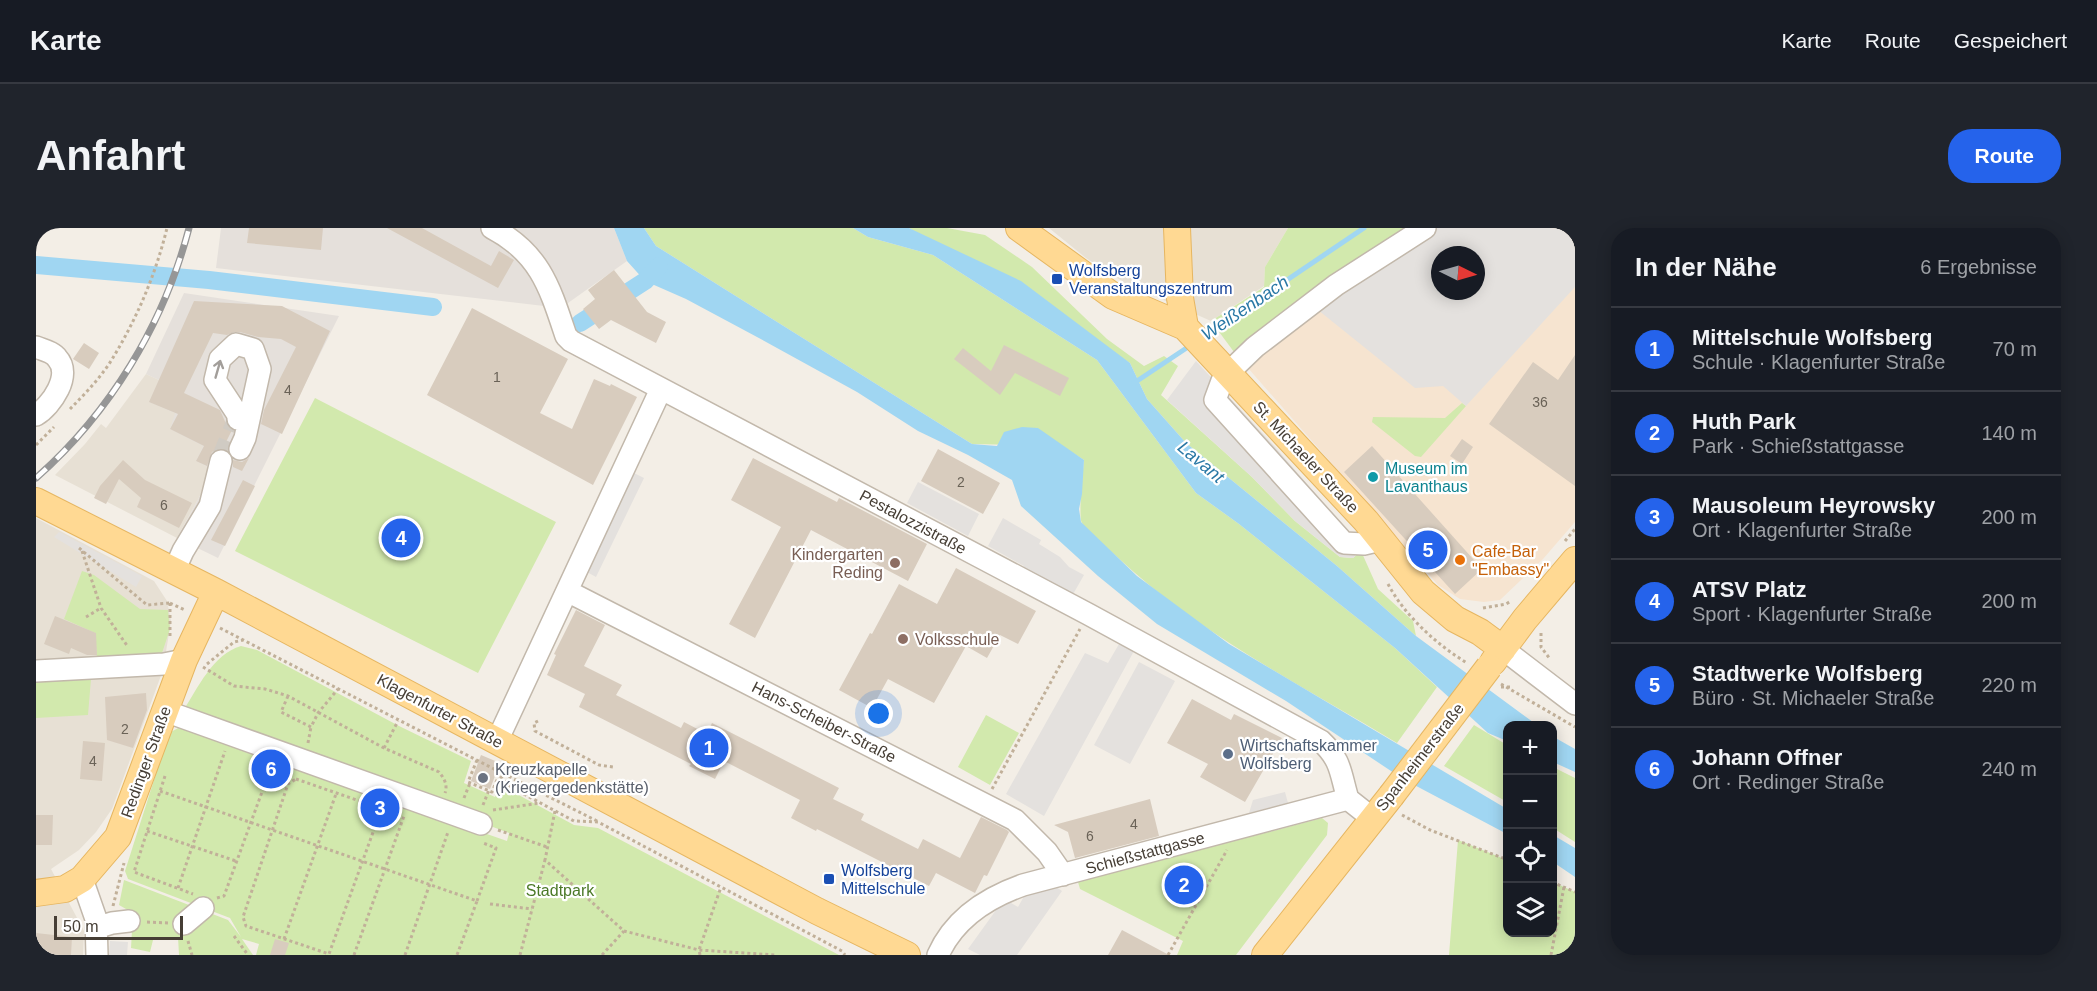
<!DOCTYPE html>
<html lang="de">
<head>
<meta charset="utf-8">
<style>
	body { margin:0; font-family:Helvetica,sans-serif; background:#20242c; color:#f1f3f6 }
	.controls { position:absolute; right:18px; bottom:18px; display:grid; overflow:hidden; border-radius:12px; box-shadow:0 3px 15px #0003 }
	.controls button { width:54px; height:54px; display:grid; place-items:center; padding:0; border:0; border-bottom:2px solid #363941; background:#171b24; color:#f1f3f6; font:30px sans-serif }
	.compass { position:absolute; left:1395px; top:18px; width:54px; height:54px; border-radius:50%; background:#171b24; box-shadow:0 3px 15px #0003; rotate:95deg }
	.scale { position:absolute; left:18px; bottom:15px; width:129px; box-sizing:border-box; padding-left:6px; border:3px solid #463e35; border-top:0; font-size:16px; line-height:21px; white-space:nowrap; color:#463e35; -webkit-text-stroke:4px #fff; paint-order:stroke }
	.you { position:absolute; left:843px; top:486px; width:21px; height:21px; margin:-15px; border:4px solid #fff; border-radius:50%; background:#1a73e8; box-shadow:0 0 0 9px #1a73e833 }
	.badge { display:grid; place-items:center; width:39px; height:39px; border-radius:50%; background:#2563eb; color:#fff; font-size:20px; font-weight:700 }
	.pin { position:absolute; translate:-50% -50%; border:3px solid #fff; box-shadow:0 2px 6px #0006 }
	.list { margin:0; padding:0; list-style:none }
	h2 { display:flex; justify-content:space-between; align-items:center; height:78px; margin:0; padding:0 24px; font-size:26px }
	h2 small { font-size:20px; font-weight:400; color:#9ea1a6 }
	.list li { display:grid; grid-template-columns:39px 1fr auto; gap:18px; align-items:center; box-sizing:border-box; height:84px; padding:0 24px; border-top:2px solid #363941 }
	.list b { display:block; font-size:22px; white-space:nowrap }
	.list p { margin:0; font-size:20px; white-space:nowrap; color:#9ea1a6 }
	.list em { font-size:20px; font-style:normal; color:#9ea1a6 }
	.icon { flex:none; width:33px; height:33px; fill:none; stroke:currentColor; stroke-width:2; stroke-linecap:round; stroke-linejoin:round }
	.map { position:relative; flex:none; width:1539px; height:727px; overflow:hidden; border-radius:24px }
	header { display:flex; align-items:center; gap:36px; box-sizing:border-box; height:84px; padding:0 30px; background:#171b24; border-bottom:2px solid #363941 }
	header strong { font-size:28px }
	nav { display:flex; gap:33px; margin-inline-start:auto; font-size:21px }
	.intro { display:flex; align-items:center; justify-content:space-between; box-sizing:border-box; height:144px; padding:0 36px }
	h1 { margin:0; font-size:42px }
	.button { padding:15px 27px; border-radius:24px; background:#2563eb; color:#fff; font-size:21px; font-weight:700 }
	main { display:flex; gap:36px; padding:0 36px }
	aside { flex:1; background:#171b24; border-radius:24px; box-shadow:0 3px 15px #0003 }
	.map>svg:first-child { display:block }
</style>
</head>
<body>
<header>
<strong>Karte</strong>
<nav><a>Karte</a><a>Route</a><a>Gespeichert</a></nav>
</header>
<div class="intro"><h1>Anfahrt</h1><a class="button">Route</a></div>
<main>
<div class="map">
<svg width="1539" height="727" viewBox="0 0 1539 727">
	<rect width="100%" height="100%" fill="#f3eee6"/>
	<path fill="#e7e0d4" d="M1013,0h239l-23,39 -1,19 -53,35 -86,-38 -39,-25z
		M110,146l13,6 16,33 29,33 10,24 -37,68 -122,-63 30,-31 16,-20 5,4z
		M0,290l118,63 13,20 4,20 -8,49 -51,139 -16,23 -17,18 -28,19 33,62 -1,24h-47z"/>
	<path fill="#f6e4d0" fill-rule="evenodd" d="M1373,0h166v294l-32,37 -43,41 -16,2 -24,-3 -22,-14 -204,-233zM1404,27h36v36h-36z"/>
	<path fill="#e5e0db" d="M185,0h393l13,33 -66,47 -345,-40z
		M148,65l155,23 -121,242 -41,-20 37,-68 -18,-9 7,-15 -33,-17 5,-16 -26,-11 10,-22 -13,-6z"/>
	<path fill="#d2e9ad" d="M608,0h209l15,9 65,18 164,105 99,133 43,31 156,124 42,39 -40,56c-96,-58 -200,-110 -282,-188 -10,-9 -27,-21 -33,-32 -4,-5 1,-52 2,-63l-22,-14 -90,-2 -316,-198z
		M873,0h38l38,7 47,32 75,72 37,27 20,-10 14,10 -17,29 91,82 43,44 45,36 13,1 8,-7 17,38 35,32 3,15 -79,-70 -151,-123 -39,-44 -17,-36z
		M1252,0h121l-175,124 -23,-31 53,-34 1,-20z
		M279,170l241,124 -78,151 -243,-122z
		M1426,175l4,3 -45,51 -6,-1 -43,-34 1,-5 72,1z
		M46,343l12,4 46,34 28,1 2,19 -9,27 -64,4 -2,-27 -31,-14z
		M205,418l16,4 142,76 72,35 -7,22 31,14 5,-12 74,40 24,3 241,127h-583l3,-11 -17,-5 11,16h-74l-1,-18 -25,3 -3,12 -19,-4 2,-35 -14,-8 5,-25 104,40 13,17 -11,-19 -102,-39 -3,-8 44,-138 11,-6 327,114 2,-8 -326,-122c15,-23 30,-57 58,-65z
		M55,451l-3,36 -52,3v-36z
		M950,487l33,18 -29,52 -32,-18z
		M1438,497l33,20v57l-63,-36z
		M1517,539l22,11v64l-22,-14z
		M1286,590l6,5 -1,12 -91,120h-59l6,-14 -103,-52 -2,-7z
		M1422,612l49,20 1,72h44l1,-50 22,10v63h-126z"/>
	<path fill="#e4e1de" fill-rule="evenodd" d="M1400,0h139v59l-109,119 -23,-20 -28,2 -97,-78zM1404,27h36v36h-36z
		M1160,133l80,87 76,88 9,15 -8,7 -13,-1 -45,-36 -43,-44 -85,-77z
		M596,244l12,6 -48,99 -11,-6z
		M882,254l61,32 -11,22 -61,-33z
		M967,290l38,22 -2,4 21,13 9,10 15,8 -12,21 -49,-27 1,-3 -36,-20z
		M23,304l83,44 -6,11 -82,-50z
		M1083,416l15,7 -90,165 -38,-22 79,-141 23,10z
		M1103,434l36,19 -45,83 -36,-19z
		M1249,564l3,11 -39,10 4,-13z
		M1016,656l10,7 -45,64h-37l-12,-6 36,-50 14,8 9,-16h18z
		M74,713l18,1 -1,13h-18z"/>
	<path fill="#a0d6f2" d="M578,0h30l12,18 316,198 25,2 7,-14 18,-5 16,1 46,32 -2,34 -3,15 2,13 56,54 92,68 278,165v25l-104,-55 -117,-78 -129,-77 -59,-48 -77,-70 -9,-26 -44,-25 -50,-24 -61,-39 -100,-55 -71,-38 -41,-18 -18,-20z
		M817,0h56l112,53 109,82 17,36 39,44 151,123 79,70 121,89h-29l-1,16 -19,-8 -93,-85 -156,-124 -43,-31 -99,-133 -164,-105 -65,-18z
		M1516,508l23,13v23l-22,-10z
		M1517,607l22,13v29l-22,-15z"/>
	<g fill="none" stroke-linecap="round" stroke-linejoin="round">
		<path stroke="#a0d6f2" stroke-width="5" d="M1168,108l160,-108
			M1098,155l57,-38"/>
		<path stroke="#a0d6f2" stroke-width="18" d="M0,37l173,15 224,27
			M544,95l65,-42 14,-15"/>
	</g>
	<path fill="#d8ccbe" d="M213,0h74l-2,22 -74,-7z
		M351,0h35l69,38 8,-15 15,9 -16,28z
		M578,42l33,42 19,10 -10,21 -45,-23 -12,9 -16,-20 12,-10 -7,-9z
		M158,73l88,5 48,25 -48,103 -21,-10 3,-14 32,-63 -15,-8 -23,-2 -18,-5h-6l-7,3 -14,-2 -29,60 36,17 7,16 5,4 -6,12 3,1 -2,7 -9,-1 -6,3 -5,14 -11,-5 8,-15 -34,-17 8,-15 -29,-12z
		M436,80l96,51 -28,54 32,16 22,-50 16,7 1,-2 26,13 -44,88 -166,-90z
		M48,115l15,10 -10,16 -16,-10z
		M968,117l65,33 -9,18 -45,-23 -15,22 -46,-36 9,-11 28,23z
		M1539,127v131l-86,-62 44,-62 25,18z
		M1426,211l11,8 -11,17 -12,-8z
		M1336,218l110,123 -27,25 -111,-122z
		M902,221l62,34 -17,31 -62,-33z
		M213,230l-7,13 -9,-4v-7l9,2z
		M717,230l84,44 2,-4 88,46 -19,37 -97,-51 -56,108 -26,-14 52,-97 -50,-27z
		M87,232l22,20 47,23 -13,25 -42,-21 4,-9 -22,-19 -13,25 -12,-6 6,-12z
		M207,252l12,6 -30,60 -14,-6z
		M920,340l80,43 -18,33 -18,-9 -13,23 -21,-12 -32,57 -46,-24 -16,29 -33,-18 31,-57 2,1 27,-50 38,20z
		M540,382l29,15 -21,41 38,19 -6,10 65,33 3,-6 23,12 5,-11 127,65 -6,11 31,15 -3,6 57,29 5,-10 37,19 21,-41 26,13 2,2 -22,44 -3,-1 -9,18 -39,-20 -7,13 -112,-57 -1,2 -25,-13 9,-18 -76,-39 -9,18 -26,-13 2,-2 -112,-57 6,-13 -38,-19 9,-20 -2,-1z
		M19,388l41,17 1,22h-10l-16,-7 -2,6 -25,-10z
		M110,465l1,17 -14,38 -26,-8 -2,-43z
		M1156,471l39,21 3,-6 48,24 -37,64 -45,-25 8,-13 -41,-21z
		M47,513l22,2 -3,38 -22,-2z
		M445,527l19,8 -10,26 -19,-8z
		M1114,571l9,37 -84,22 -7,-26 -14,-7z
		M345,574l4,1 4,11 -11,5 -7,-13z
		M0,587h17l-1,30h-16z
		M1086,702l47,25h-61z
		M0,705l36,4 -1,18h-35z
		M239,711l14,4 -4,12h-15z"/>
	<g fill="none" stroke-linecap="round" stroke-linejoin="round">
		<path stroke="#d0cbc3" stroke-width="21" stroke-dasharray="21 10" stroke-linecap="butt" d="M185,233l17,-42"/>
		<g stroke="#c2b8ab" stroke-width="24">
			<path id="minor" d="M456,0c48,25 58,60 74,108l5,5 517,273 233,127c21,20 19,32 27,58
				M0,119c7,3 17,5 21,11 16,17 -6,48 -21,57
				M202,191v-4l-23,-35 5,-21 16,-15 17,5 7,20 -15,69 -5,11
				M1345,312l-17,4 -20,-1 -129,-143 7,-19 6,-8 27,-26 81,-62 89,-57
				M138,343l9,-20 27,-45 11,-45
				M531,363l448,229 32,32 16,23
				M1467,421l72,55
				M0,443l128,-7 20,-4
				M129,483l316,113
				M461,513l164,-352
				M46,651l14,40 1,36
				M148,696l19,-16
				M60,700l16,-5 17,-2
				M902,727c16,-36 48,-57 85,-70l325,-86 24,19"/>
		</g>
		<g stroke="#e6b661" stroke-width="28">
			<path id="major" d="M983,0l94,68 72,31
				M1141,0l3,70 5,29 181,194 57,71 32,27 25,13 23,17
				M0,273l180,91 601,319 90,44
				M1457,434l32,-43 50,-59
				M0,665l29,-4 17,-10 36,-42 66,-177 32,-68
				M1229,727l126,-159"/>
		</g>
		<path stroke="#c1b099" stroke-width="3" stroke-dasharray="3 3" stroke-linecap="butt" d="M34,181c16,-16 33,-34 44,-53 24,-40 42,-83 53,-128
			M0,217l18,-18
			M1529,313l10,-12
			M43,320l68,57 23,-2
			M46,323l19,57 27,39
			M1352,356c17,32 48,60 79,79
			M134,375l15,7
			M134,375v34
			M1447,380l23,-4 5,-3
			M50,389l15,-9
			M184,400l276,142 11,15 67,36 24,1 244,129 3,4
			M1505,405v14l9,12
			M171,436l27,-22 9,-2
			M167,439l31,19 31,3 23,7 96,52 55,24c5,6 9,13 6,21
			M1465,456l74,43
			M252,468l-7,16 30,15 7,-14 20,-24
			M502,493l-4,2 1,8 64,34 14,2
			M272,515l3,-16
			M348,520l14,-27
			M441,532l-9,22 24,10 7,-17
			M462,543l99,50
			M129,548l-31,96 59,22
			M260,551l75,26 5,19 -47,130 -83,-28 -3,-9 45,-133z
			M956,561l88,-160
			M124,563l317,110 -20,54
			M428,570l6,-15
			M447,577l6,-15
			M457,582l47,-7
			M519,583l-10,49 79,71 75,19 76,5
			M1366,587l28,15 78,30
			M462,602l49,17
			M111,603l89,30
			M1516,654l23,10
			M142,660l47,-137
			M181,670l7,-2 42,-115 -6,-15
			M441,673l19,-53 -13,-5
			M454,676l42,5
			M77,678l11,-43
			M111,694l21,1
			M198,708l14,19
			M248,711l52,-145
			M152,713l4,14
			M318,727l50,-139
			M369,727l43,-123
			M484,727l25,-95
			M566,727l22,-24
			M664,727l-1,-5 22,-63
			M1132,727l59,-105
			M1515,727l13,-68"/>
		<use href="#minor" stroke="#fff" stroke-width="21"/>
		<use href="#major" stroke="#ffd993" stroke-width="26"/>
		<g stroke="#969696" stroke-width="7">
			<path id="rail" d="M0,250c74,-65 128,-154 153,-250"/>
		</g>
		<use href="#rail" stroke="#fff" stroke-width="4.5" stroke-dasharray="14" stroke-linecap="butt"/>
		<g stroke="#e6b661" stroke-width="28" stroke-linecap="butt">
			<path id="major-bridge" d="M1355,568l98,-129"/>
		</g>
		<path stroke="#c1b099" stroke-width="3" stroke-dasharray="3 3" stroke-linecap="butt" d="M1465,459h10"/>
		<use href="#major-bridge" stroke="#ffd993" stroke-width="26"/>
	</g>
	<defs><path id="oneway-shaft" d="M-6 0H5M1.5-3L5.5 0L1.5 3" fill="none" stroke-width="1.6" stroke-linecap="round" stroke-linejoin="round" transform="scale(1.5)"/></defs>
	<use stroke="#a29e9a" href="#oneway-shaft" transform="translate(182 141) rotate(-74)"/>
	<g fill="#1a4fb4" stroke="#fff" stroke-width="2">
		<rect x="1015" y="45" width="12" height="12" rx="3"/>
		<rect x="787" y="645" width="12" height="12" rx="3"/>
	</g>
	<circle fill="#0f9aa8" stroke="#fff" stroke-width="2" cx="1337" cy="249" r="6"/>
	<circle fill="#e8710a" stroke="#fff" stroke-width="2" cx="1424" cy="332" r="6"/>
	<g fill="#8d6e63" stroke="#fff" stroke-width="2">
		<circle cx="859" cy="335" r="6"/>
		<circle cx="867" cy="411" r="6"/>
	</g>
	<circle fill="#5c6f8a" stroke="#fff" stroke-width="2" cx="1192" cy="526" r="6"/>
	<circle fill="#6b7280" stroke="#fff" stroke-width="2" cx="447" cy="550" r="6"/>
	<g text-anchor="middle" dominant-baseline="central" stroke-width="4.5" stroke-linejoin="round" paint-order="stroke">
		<g font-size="14" fill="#6a6257">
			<text x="461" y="149">1</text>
			<text x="252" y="162">4</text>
			<text x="1504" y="174">36</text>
			<text x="925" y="254">2</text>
			<text x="128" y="277">6</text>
			<text x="89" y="501">2</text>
			<text x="57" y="533">4</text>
			<text x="1098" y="596">4</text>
			<text x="1054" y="608">6</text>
		</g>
		<g font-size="16" fill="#164399" stroke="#fff" text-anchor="start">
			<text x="1033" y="42">Wolfsberg<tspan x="1033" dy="18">Veranstaltungszentrum</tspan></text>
			<text x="805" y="642">Wolfsberg<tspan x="805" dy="18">Mittelschule</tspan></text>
		</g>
		<g font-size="16" fill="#463e35" stroke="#fff">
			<text transform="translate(1270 229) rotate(47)">St. Michaeler Straße</text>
			<text transform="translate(877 294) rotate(28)">Pestalozzistraße</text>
			<text transform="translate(404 483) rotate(28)">Klagenfurter Straße</text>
			<text transform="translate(788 494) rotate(27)">Hans-Scheiber-Straße</text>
			<text transform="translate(1384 529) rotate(-52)">Spanheimerstraße</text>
			<text transform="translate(110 534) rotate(-70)">Redinger Straße</text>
			<text transform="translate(1109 625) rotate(-15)">Schießstattgasse</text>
		</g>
		<g font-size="16" fill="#0d838f" stroke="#fff" text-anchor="start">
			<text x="1349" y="240">Museum im<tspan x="1349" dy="18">Lavanthaus</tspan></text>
		</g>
		<g font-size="16" fill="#c56008" stroke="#fff" text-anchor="start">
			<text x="1436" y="323">Cafe-Bar<tspan x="1436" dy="18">"Embassy"</tspan></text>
		</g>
		<g font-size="16" fill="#785e54" stroke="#fff" text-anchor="end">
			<text x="847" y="326">Kindergarten<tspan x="847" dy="18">Reding</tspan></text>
			<text x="879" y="411" text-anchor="start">Volksschule</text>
		</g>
		<g font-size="16" fill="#4e5e75" stroke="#fff" text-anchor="start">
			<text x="1204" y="517">Wirtschaftskammer<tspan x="1204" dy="18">Wolfsberg</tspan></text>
		</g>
		<g font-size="16" fill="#5b616d" stroke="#fff" text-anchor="start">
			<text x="459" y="541">Kreuzkapelle<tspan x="459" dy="18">(Kriegergedenkstätte)</tspan></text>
		</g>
		<g font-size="16" fill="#4b7927" stroke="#fff">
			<text x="524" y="662">Stadtpark</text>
		</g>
		<g font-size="18" font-style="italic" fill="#2978a5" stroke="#fff">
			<text transform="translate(1209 80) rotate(-34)">Weißenbach</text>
			<text transform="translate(1165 234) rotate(40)">Lavant</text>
		</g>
	</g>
</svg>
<div class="controls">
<button>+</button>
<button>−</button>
<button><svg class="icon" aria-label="locate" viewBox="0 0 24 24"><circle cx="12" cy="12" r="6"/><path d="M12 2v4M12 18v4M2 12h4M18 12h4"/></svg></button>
<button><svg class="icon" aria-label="layers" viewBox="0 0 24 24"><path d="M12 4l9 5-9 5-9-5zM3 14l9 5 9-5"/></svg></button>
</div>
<svg class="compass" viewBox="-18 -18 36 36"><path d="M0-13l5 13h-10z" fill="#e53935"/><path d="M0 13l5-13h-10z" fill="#9ea1a6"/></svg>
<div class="scale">50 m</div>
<div class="you"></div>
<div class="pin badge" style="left:673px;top:520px">1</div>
<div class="pin badge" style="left:1148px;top:657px">2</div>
<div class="pin badge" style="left:344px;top:580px">3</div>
<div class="pin badge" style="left:365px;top:310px">4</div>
<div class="pin badge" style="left:1392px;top:322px">5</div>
<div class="pin badge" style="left:235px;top:541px">6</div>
</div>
<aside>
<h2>In der Nähe<small>6 Ergebnisse</small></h2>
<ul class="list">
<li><span class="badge">1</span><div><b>Mittelschule Wolfsberg</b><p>Schule · Klagenfurter Straße</p></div><em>70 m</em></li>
<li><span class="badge">2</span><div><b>Huth Park</b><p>Park · Schießstattgasse</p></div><em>140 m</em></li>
<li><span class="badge">3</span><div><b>Mausoleum Heyrowsky</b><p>Ort · Klagenfurter Straße</p></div><em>200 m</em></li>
<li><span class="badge">4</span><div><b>ATSV Platz</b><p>Sport · Klagenfurter Straße</p></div><em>200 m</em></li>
<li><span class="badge">5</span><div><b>Stadtwerke Wolfsberg</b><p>Büro · St. Michaeler Straße</p></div><em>220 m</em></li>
<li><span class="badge">6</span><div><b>Johann Offner</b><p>Ort · Redinger Straße</p></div><em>240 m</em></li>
</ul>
</aside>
</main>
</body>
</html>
